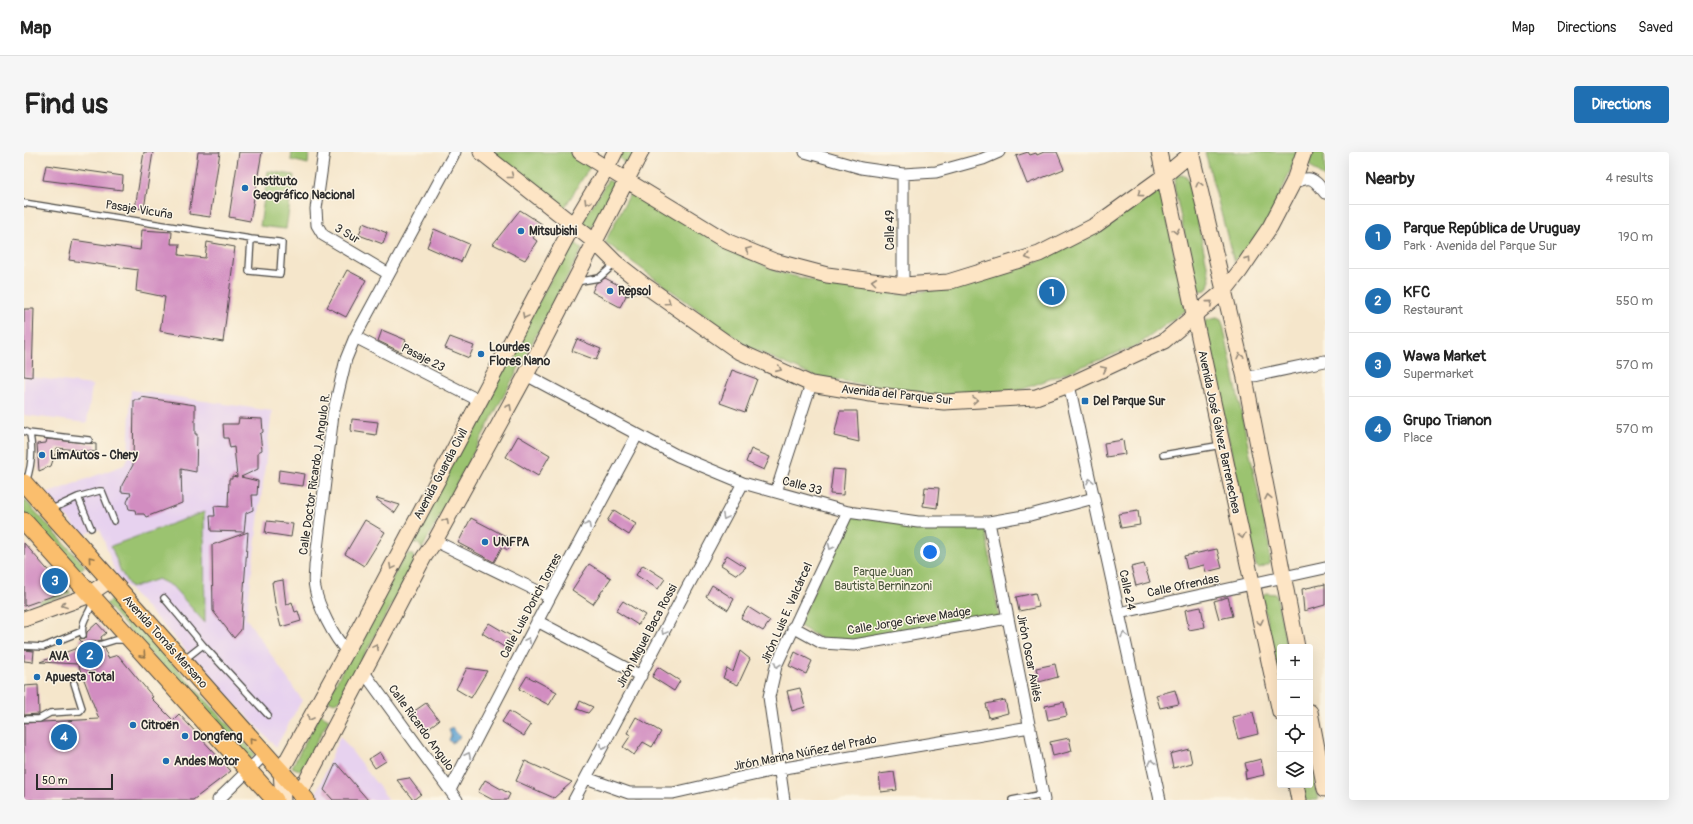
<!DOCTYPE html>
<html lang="en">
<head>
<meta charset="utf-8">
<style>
	body { margin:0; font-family:Pangolin,sans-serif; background:#f6f6f6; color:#222 }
	.controls { position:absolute; right:12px; bottom:12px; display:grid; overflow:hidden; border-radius:4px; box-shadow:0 4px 16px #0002 }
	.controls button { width:36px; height:36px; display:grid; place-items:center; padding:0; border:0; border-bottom:1px solid #e0e0e0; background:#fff; color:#222; font:20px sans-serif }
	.scale { position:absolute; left:12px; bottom:10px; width:77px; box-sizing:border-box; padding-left:4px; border:2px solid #2b2b2b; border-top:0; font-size:11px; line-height:14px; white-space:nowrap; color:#2b2b2b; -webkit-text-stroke:3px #fcf5e5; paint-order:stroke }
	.you { position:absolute; left:906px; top:400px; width:14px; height:14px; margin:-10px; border:3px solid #fff; border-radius:50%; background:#1a73e8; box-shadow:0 0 0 6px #1a73e833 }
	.badge { display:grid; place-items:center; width:26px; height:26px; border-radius:50%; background:#1f6fb2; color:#fff; font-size:13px; font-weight:700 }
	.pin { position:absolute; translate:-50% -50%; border:2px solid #fff; box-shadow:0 1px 4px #0006 }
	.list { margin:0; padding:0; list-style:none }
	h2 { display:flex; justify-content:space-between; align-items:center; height:52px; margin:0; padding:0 16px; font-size:17px }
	h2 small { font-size:13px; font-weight:400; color:#767676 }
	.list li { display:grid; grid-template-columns:26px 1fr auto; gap:12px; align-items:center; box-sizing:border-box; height:64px; padding:0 16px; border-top:1px solid #e0e0e0 }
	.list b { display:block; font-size:15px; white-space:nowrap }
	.list p { margin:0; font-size:13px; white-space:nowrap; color:#767676 }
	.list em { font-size:13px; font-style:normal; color:#767676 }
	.icon { flex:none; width:22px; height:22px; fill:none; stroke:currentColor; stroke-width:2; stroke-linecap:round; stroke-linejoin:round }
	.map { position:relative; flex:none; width:1301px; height:648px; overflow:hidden; border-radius:4px }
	header { display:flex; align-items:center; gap:24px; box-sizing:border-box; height:56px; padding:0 20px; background:#fff; border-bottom:1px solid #e0e0e0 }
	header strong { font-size:19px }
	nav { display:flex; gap:22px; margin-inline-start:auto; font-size:14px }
	.intro { display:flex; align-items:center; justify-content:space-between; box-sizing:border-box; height:96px; padding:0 24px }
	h1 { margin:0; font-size:28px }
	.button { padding:10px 18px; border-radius:4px; background:#1f6fb2; color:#fff; font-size:14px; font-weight:700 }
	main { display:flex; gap:24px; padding:0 24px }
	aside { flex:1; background:#fff; border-radius:4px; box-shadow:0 4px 16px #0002 }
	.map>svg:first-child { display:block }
</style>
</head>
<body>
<header>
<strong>Map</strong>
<nav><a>Map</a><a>Directions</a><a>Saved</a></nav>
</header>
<div class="intro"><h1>Find us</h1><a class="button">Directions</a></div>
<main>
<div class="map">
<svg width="1301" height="648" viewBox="0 0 1301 648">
	<rect width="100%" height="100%" fill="#fcf5e5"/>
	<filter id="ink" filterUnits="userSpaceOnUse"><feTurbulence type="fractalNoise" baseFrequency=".025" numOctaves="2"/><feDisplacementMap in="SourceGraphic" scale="8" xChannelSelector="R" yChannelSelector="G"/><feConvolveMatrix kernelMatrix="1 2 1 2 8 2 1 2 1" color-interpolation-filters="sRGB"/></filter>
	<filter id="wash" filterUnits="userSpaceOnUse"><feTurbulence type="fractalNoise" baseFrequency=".012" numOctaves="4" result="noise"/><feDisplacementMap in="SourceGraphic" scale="16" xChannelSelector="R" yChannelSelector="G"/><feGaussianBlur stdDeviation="0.9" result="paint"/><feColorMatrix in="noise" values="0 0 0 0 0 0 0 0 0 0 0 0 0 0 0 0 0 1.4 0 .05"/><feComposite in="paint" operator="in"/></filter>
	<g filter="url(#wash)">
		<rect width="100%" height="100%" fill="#f5e6cb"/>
		<path fill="#e7d2ef" d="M0,224l68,9 -5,38 -63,-8z
			M107,238l141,21 -26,207 56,82 -26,47 -160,-172 -16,-46 -17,6 -37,-41 78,-29 4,-6z
			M316,584l49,64h-68l-5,-6z"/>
		<path fill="#9bc36f" stroke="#63774d" d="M268,0h17l-1,12 -17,-4z
			M467,0h79l21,13 -28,45z
			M597,0h15c-3,5 -5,11 -12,11l-5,-6z
			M1181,0h93l-26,63 -25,34 -13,13z
			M1289,0h11l1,27 -16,-14z
			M244,19l26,4 -8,54 -26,-3z
			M1158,23l5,2 2,4 21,98 -2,8 -2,3 -6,1 -4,-4 -22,-101 2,-10z
			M584,28l9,5 -27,44 -9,-5z
			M1137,36l25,122 -48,35 -117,45 -85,7 -122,-21 -64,-28 -145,-106 27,-52 99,59 47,23 52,13 69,9 44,-5 86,-24 57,-27z
			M548,88l10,9 -160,300 -3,-5 -9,-2z
			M1193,166l4,2 2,5 46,219v20l-10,4 -3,-2 -51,-235 -1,-7 2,-4z
			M0,347l61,67 -7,6 -54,-59z
			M180,360l1,111 -33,-37 -14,-7 -27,9 -10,-16 -10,-26z
			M825,363l136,11 14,91 -145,24 -31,-1 -25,-15z
			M384,402l5,1 1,9 -75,137 -4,2 -6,-2v-6l74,-136z
			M43,437l4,4 -31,11 -1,-3 27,-10v-1z
			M1242,441l10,1 11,53h-7v40l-18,-90 1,-2z
			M89,446l142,156 -8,8 -141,-158z
			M296,562l9,5 -28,52 -9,-4z
			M1286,607l8,41h-15l-3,-15h10z"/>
		<path fill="#5da2d2" stroke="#44667e" d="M428,575l8,10 -8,6 -3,-3 2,-5 -2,-5z"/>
		<g id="blocks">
			<path fill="#d28dc1" d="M120,0h9l-9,57 -9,-1z
				M174,0h22l-10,65 -21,-3z
				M215,0h23l-12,69 -21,-4z
				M1004,0l2,3 6,-2 1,2 7,-3h13l7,17 -37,15 -11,-28z
				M22,13l77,11 -1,14 -79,-10z
				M496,58l22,14 -9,14 4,3 -12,19 -32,-16z
				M339,71l24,10 -4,11 -24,-9z
				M410,77l35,15 -8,18 -34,-15z
				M118,78l30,2 -1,12h9l-1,11 26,3 2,-16 28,5 -12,95 -63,-11 5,-34 -29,-6 2,-21 -69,-10 4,-20 67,10z
				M323,118l19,10 -20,37 -19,-10z
				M581,126l21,11 -2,3 2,4 -6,11 -28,-15 4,-9z
				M0,157h10l-2,68 -8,-1z
				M358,178l24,10 -5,12 -23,-11z
				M426,185l24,9 -5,12 -24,-10z
				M553,187l24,10 -5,11 -24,-9z
				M708,218l25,9 -12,33 -25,-9z
				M117,245l54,8v29h2l-1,38 -15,-3 1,34 -36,14 -2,-3h-8l-1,-4 -6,-1 -2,-7 4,-9 -10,-1 1,-7 11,-20 1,-65h7z
				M816,259h17l2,31 -25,-6z
				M215,266l23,1 1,13 -3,2 2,16 -4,2v17l-17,8 17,4 -1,14h-5l1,15 -7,3 -2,19 -33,-1 -1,-15h5l-1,-10 14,1 1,-28h3v-3l5,1 -3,-30 -4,1 -2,-10h-4l-1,-14h15z
				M328,267l26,3 -2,13 -25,-4z
				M494,284l32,19 -12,21 -32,-19z
				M23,287l49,5v8l-39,-4 -6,18 -12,5 -2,-27 9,-1z
				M1099,288l2,14 -19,3 -2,-14z
				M727,297l19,8 -6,13 -18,-8z
				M809,317l12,1 -2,25 -13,-1z
				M255,318l26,4 -2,12 -25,-3z
				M901,335l14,1 -2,20 -14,-2z
				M353,346l23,7 -5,8 -19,-14z
				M590,358l22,14 -7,11 -22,-14z
				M1114,359l2,14 -19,3 -3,-14z
				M447,366l42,22 -5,10 -6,-3 -8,15 -36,-19z
				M341,368l20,12 -21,34 -19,-12z
				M243,369l26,3 -2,13 -26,-4z
				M224,380l-7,98 -7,8 -21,-27 -1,-66z
				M0,391l29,33 14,15 -43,15z
				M1193,397l5,19 -16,4 -2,-7 -17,4 -3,-13z
				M703,403l19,12 -9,8 -16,-10z
				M565,412l22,14 -18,26 -21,-14z
				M1120,412l6,18 -14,4 -5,-19z
				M619,413l22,14 -7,10 -22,-14z
				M259,428l3,25 6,-3 3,10 3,-1 3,10 -20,6 -6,-23 -3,-22z
				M1301,432v21l-21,6 -2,-22z
				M688,433l22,14 -6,11 -22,-14z
				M1011,441l4,14 -20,4 -3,-14z
				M1204,445l5,19 -14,3 -5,-18z
				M599,449l22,14 -7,10 -22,-14z
				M724,455l22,14 -7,10 -22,-13z
				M1177,455l4,20 -16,3 -4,-20z
				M73,471l9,10 -5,4 1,3 -11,2 -2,3 1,2 3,2 12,-1 3,10 10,-3 35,42 -2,1 22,22 6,-6 52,57 -38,29h-169v-77l75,-4 -21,-55 -38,-2 45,-17 -6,-6 7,-1 1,-6z
				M465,471l22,13 -7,11 -22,-14z
				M0,498l10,1 -1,11 -9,-1z
				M716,499l10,8 -12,26 -15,-7 4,-10 6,4z
				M771,500l17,9 -6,13 -17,-8z
				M1031,512l3,13 -19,5 -3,-14z
				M634,515l22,14 -6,10 -22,-14z
				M443,516l20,3 -16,27 -15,-9z
				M503,524l30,16 -8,13 -30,-16z
				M14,533l1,29 -15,1v-29z
				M776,536l5,19 -13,4 -5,-20z
				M1151,538l4,14 -19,4 -4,-13z
				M981,548l3,13 -19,5 -3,-14z
				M556,549l13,6 -5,6 -11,-4z
				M1040,550l3,14 -19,4 -3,-14z
				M402,551l13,17 -16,12 -13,-18z
				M485,559l22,14 -7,11 -22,-14z
				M1229,560l5,22 -20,5 -6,-22z
				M612,565l25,15 -9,15 -9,-5 -9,13 -11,-8 8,-12 -4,-2z
				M1045,586l3,13 -19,5 -3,-14z
				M1165,597l3,14 -19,5 -3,-14z
				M356,600l6,9 -11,7 -6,-9z
				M1237,607l3,16 -18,4 -1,-8h2l-2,-8z
				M501,609l47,21 -18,16 -38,-17z
				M312,611l32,37h-35l-9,-10z
				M870,620l3,18 -16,2 -2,-18z
				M385,626l12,16 -8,6 -16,-20z
				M461,628l25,14 -3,6h-14l-15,-8z"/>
		</g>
	</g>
	<g filter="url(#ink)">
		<use href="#blocks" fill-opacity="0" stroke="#494743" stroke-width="1"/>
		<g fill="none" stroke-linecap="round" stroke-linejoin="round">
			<g stroke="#494743" stroke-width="8">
				<path id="lane" d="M0,51l227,36 28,3 3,1 -2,31 -31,-3 2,-32
					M552,130l23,-4 17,-15
					M604,140l14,-7
					M0,279l6,3c3,16 1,34 -4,48
					M4,281l61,7
					M1139,303l59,-10
					M54,345l13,31
					M26,358l28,-13 21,-6h3l12,30
					M140,446l39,47 65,70
					M59,483c-3,-14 7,-21 10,-34
					M69,493h6l16,-5h11
					M0,494l19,1 39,-16
					M161,507l18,-14
					M0,567h15l11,-6 30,-2 2,-3 -8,-25
					M988,648l31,-6"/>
			</g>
			<g stroke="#494743" stroke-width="13">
				<path id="street" d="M300,0l-8,57 1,16 6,10 66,39
					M781,0l56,16 42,6 33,-2 47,-13 16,-7
					M879,22v111
					M1269,31c19,-8 20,-5 32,10
					M331,185l125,64
					M502,223l152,81 65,27 105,29 70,10h71l41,-7 64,-17
					M1221,226l80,-17
					M1045,233l91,415
					M752,340l35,-108
					M965,370l55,278
					M411,389l115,56
					M1095,461l206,-45
					M513,469l104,55
					M769,475l29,16 32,2 154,-27
					M323,499c-13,-13 -29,-45 -32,-63 -2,-7 0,-15 0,-22l18,-152 13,-55 9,-22 100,-185
					M339,519l94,129
					M562,626l43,15h44l106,-24 251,-42
					M426,638l100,-193 87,-162
					M194,648l47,-46
					M550,648l169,-317
					M760,648l-15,-103 7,-31 72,-154"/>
			</g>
			<g stroke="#494743" stroke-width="17">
				<path id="secondary" d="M457,0l114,90 21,21 27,21 95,67 73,33 66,11 67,7 92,-5 33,-12 95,-44 61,-51 15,-19 30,-44 23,-44 11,-31
					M556,0l146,89 48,20 53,14 76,10 45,-3 91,-28 57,-29 68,-49 29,-24
					M1135,0l121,560
					M1167,0l54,226 52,269
					M0,467l61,-22 25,-17
					M1286,560l15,77
					M1272,633l3,15
					M276,641l124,-236 11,-16 91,-166 115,-223
					M259,648l-2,-29 66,-120 226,-426 34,-57 8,-16"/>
			</g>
			<g stroke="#494743" stroke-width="19">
				<path id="primary" d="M0,331l282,317
					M0,369l251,279"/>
			</g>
			<use href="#lane" stroke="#fff" stroke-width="5.5"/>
			<use href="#street" stroke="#fff" stroke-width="11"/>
			<use href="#secondary" stroke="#fde5c5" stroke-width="15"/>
			<use href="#primary" stroke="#fabe6d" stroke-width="17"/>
		</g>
		<defs><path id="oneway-chevron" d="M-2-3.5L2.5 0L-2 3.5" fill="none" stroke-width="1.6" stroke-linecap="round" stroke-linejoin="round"/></defs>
		<g stroke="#948878">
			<use href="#oneway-chevron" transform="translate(487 24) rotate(38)"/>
			<use href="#oneway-chevron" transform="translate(1175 32) rotate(-104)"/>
			<use href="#oneway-chevron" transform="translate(1116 42) rotate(144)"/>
			<use href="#oneway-chevron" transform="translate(563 50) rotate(121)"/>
			<use href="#oneway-chevron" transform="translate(1152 79) rotate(78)"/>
			<use href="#oneway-chevron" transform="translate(724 98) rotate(-157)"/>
			<use href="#oneway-chevron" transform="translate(1004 105) rotate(163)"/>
			<use href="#oneway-chevron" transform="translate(1224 107) rotate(-55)"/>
			<use href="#oneway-chevron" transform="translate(850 129) rotate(-173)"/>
			<use href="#oneway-chevron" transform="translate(644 150) rotate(35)"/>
			<use href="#oneway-chevron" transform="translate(1186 151) rotate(-41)"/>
			<use href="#oneway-chevron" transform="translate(501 164) rotate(118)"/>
			<use href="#oneway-chevron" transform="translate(1216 204) rotate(-103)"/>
			<use href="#oneway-chevron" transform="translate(755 217) rotate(24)"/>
			<use href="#oneway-chevron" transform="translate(1080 217) rotate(-25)"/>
			<use href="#oneway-chevron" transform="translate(951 248) rotate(-3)"/>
			<use href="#oneway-chevron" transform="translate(485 255) rotate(-61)"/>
			<use href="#oneway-chevron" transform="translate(1244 345) rotate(-101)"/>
			<use href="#oneway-chevron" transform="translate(422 369) rotate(-61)"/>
			<use href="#oneway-chevron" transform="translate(1218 384) rotate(78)"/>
			<use href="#oneway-chevron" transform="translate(368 415) rotate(118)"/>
			<use href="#oneway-chevron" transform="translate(40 453) rotate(160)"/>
			<use href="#oneway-chevron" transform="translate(1236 470) rotate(78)"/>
			<use href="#oneway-chevron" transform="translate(352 495) rotate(-62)"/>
			<use href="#oneway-chevron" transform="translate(286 566) rotate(119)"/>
		</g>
		<g stroke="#a0a0a0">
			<use href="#oneway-chevron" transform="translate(1066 329) rotate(-102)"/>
			<use href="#oneway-chevron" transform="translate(701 365) rotate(118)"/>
			<use href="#oneway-chevron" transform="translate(564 373) rotate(-62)"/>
			<use href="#oneway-chevron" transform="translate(807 395) rotate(115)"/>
			<use href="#oneway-chevron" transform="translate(640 480) rotate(118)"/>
			<use href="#oneway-chevron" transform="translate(1100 483) rotate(-102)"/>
			<use href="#oneway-chevron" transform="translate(504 488) rotate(-63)"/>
			<use href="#oneway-chevron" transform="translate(753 513) rotate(109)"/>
			<use href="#oneway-chevron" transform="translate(579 595) rotate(118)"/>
			<use href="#oneway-chevron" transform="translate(444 603) rotate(-63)"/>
			<use href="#oneway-chevron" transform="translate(1128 610) rotate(-102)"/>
		</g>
		<g stroke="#92744c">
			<use href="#oneway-chevron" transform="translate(67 407) rotate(-131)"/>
			<use href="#oneway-chevron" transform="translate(119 503) rotate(48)"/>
			<use href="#oneway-chevron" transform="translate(228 588) rotate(-131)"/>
		</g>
	</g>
	<g fill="#1f6fb2" stroke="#fcf5e5" stroke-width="1.5">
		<circle cx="221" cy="36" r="4"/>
		<circle cx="497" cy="79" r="4"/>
		<circle cx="586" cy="139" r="4"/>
		<circle cx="457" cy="202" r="4"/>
		<rect x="1057" y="245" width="8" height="8" rx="2"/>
		<circle cx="18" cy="303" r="4"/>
		<circle cx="461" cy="390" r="4"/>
		<circle cx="35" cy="490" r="4"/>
		<circle cx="13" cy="525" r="4"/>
		<circle cx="109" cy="573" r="4"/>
		<circle cx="161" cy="584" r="4"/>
		<circle cx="142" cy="609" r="4"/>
	</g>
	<g text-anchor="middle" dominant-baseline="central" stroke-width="3" stroke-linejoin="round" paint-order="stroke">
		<g font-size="12" font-weight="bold" fill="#2b2b2b" stroke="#fcf5e5" text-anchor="start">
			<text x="229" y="29">Instituto<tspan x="229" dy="14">Geográfico Nacional</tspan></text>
			<text x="505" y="79">Mitsubishi</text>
			<text x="594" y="139">Repsol</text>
			<text x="465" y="195">Lourdes<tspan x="465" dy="14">Flores Nano</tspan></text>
			<text x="1069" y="249">Del Parque Sur</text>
			<text x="26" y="303">LimAutos - Chery</text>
			<text x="469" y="390">UNFPA</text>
			<text x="35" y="504" text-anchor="middle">AVA</text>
			<text x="21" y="525">Apuesta Total</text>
			<text x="117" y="573">Citroën</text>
			<text x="169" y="584">Dongfeng</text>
			<text x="150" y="609">Andes Motor</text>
		</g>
		<g font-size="12" fill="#2b2b2b" stroke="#fcf5e5">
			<text transform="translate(115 58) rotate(9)">Pasaje Vicuña</text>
			<text transform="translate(866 78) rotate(-90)">Calle 49</text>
			<text transform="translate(323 82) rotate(31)">3 Sur</text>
			<text transform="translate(399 206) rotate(27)">Pasaje 23</text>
			<text transform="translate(873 243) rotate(6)">Avenida del Parque Sur</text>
			<text transform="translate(1195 280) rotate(78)">Avenida José Gálvez Barrenechea</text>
			<text transform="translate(291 322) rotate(-82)">Calle Doctor Ricardo J. Angulo R.</text>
			<text transform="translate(417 322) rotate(-62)">Avenida Guardia Civil</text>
			<text transform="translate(778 334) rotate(15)">Calle 33</text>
			<text transform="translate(1159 434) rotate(-12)">Calle Ofrendas</text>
			<text transform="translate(1103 438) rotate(78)">Calle 24</text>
			<text transform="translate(507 454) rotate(-62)">Calle Luis Dorich Torres</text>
			<text transform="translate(763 461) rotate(-66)">Jirón Luis E. Valcárcel</text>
			<text transform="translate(885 469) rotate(-9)">Calle Jorge Grieve Madge</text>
			<text transform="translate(623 484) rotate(-62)">Jirón Miguel Baca Rossi</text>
			<text transform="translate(141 490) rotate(48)">Avenida Tomás Marsano</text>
			<text transform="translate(1005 506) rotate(79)">Jirón Oscar Avilés</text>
			<text transform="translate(397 576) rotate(54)">Calle Ricardo Angulo</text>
			<text transform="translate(781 601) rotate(-11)">Jirón Marina Núñez del Prado</text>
		</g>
		<g font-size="12" fill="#4d593f" stroke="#fcf5e5">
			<text x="859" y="420">Parque Juan<tspan x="859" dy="14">Bautista Berninzoni</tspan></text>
		</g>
	</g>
</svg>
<div class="controls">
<button>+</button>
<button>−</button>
<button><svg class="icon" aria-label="locate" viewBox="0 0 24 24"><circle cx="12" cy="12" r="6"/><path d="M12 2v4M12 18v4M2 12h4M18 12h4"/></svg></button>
<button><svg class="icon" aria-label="layers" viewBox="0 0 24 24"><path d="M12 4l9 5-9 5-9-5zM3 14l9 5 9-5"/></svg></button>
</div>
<div class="scale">50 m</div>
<div class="you"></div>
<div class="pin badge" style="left:1028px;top:140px">1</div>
<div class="pin badge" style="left:66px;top:503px">2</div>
<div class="pin badge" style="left:31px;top:429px">3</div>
<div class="pin badge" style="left:40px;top:585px">4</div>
</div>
<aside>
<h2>Nearby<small>4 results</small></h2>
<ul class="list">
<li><span class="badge">1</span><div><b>Parque República de Uruguay</b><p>Park · Avenida del Parque Sur</p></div><em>190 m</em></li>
<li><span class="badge">2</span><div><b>KFC</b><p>Restaurant</p></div><em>550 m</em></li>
<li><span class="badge">3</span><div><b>Wawa Market</b><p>Supermarket</p></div><em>570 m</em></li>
<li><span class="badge">4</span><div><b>Grupo Trianon</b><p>Place</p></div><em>570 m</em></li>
</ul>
</aside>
</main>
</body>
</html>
